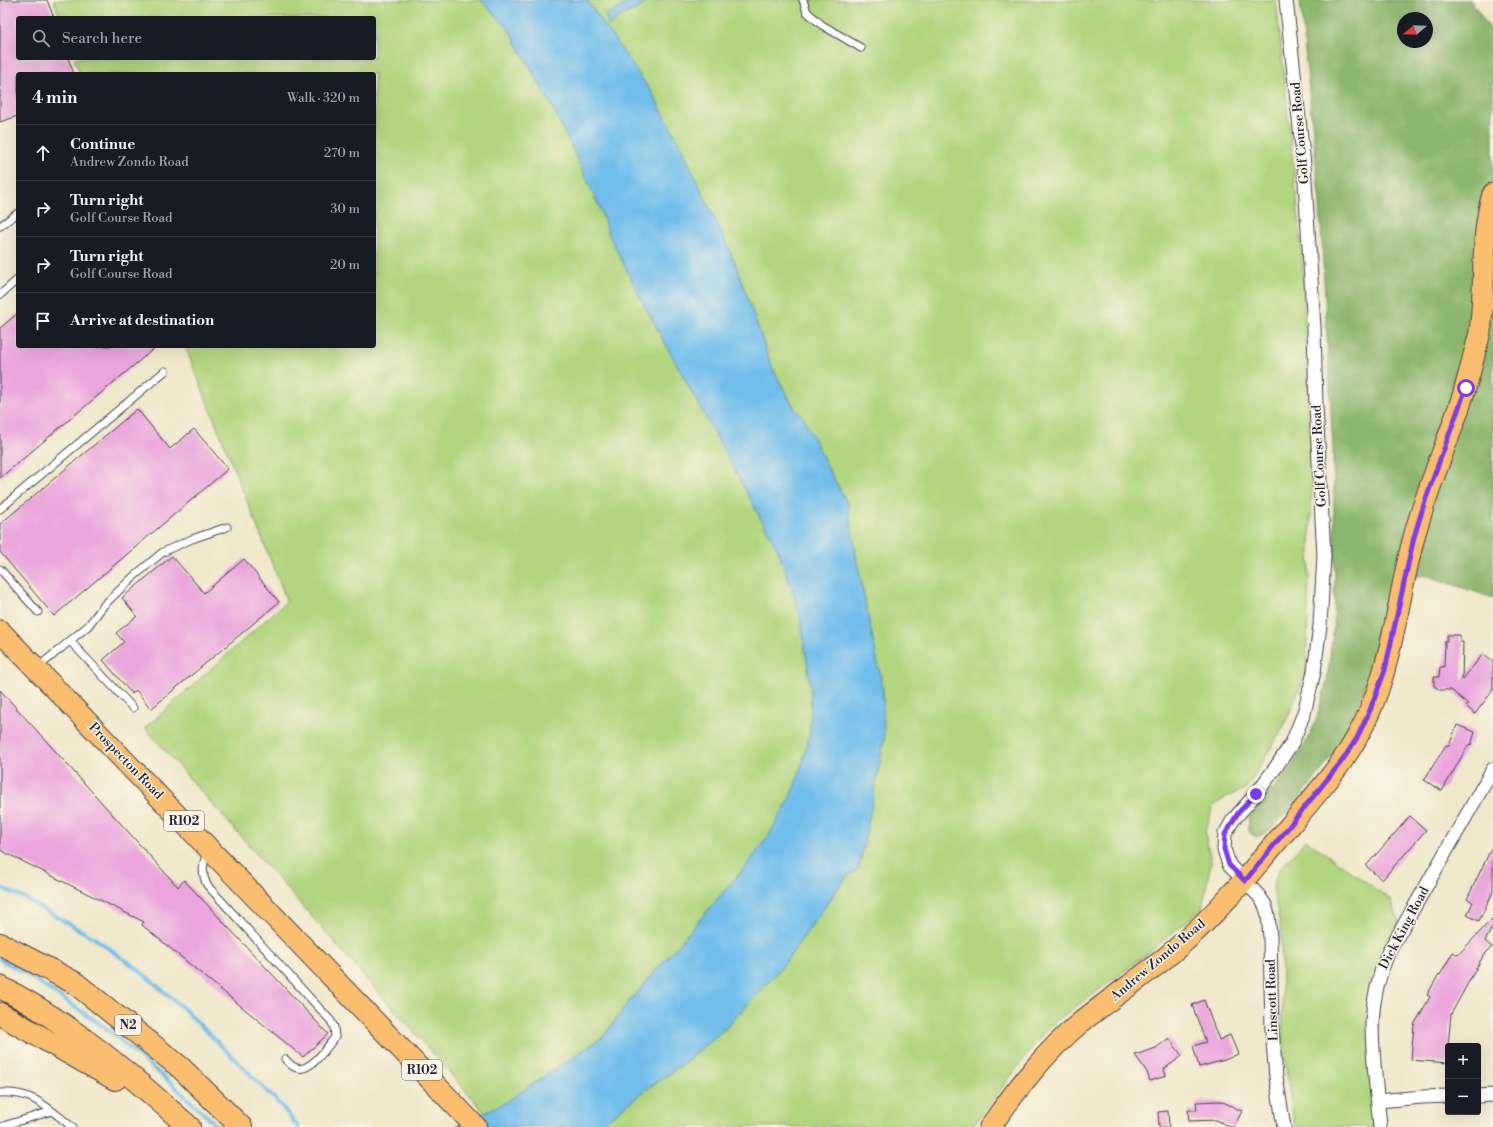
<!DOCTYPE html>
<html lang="en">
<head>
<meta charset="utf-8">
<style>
	body { margin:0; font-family:"Libre Bodoni",serif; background:#242831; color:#f1f3f6 }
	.controls { position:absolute; right:12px; bottom:12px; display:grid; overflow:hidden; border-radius:4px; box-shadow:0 4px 16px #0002 }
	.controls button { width:36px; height:36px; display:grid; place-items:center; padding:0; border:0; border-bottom:1px solid #363941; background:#171b24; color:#f1f3f6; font:20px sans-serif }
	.compass { position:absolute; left:1397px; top:12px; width:36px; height:36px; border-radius:50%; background:#171b24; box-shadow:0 4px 16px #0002; rotate:251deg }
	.stop { position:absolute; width:12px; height:12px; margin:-9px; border:3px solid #7c3aed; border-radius:50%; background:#fff }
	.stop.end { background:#7c3aed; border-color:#fff; box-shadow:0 1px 4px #0008 }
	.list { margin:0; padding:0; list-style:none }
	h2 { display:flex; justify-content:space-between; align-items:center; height:52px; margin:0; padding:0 16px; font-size:17px }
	h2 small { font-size:13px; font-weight:400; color:#9ea1a6 }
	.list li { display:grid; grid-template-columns:26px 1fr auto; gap:12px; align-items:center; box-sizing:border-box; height:56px; padding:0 16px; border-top:1px solid #363941 }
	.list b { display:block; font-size:15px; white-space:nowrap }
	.list p { margin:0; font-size:13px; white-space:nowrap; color:#9ea1a6 }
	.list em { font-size:13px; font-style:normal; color:#9ea1a6 }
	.icon { flex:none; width:22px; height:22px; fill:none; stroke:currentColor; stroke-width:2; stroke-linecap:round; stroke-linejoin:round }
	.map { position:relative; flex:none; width:1493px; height:1127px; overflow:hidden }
	.search { position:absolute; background:#171b24; box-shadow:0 4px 16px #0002; left:16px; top:16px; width:360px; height:44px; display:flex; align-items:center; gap:10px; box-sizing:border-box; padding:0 14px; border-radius:4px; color:#9ea1a6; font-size:15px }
	.panel { position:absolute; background:#171b24; box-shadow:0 4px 16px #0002; left:16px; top:72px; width:360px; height:276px; border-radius:4px }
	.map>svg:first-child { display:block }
</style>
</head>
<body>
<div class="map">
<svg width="1493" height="1127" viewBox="0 0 1493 1127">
	<rect width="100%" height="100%" fill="#fcf5e5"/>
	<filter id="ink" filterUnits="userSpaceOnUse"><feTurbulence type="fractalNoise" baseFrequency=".025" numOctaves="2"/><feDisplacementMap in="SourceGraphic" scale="8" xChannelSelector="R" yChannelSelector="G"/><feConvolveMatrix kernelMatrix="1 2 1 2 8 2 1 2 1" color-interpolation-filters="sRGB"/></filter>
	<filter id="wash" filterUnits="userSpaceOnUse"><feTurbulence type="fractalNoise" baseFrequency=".012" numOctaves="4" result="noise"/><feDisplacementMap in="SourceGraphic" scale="16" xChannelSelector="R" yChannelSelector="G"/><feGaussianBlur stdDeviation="0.9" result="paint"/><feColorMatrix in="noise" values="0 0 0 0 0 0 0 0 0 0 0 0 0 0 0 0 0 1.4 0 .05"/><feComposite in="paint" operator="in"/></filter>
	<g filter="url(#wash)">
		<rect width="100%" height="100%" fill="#efe8ca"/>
		<path fill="#b1d57e" stroke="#6a7c5c" d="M54,0h429l39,37 194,376 82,176 14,71 -2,74 -16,60 -26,43 -22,29 -117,136 -26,35 -116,78 -342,-387 142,-127 -102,-255h189v-272h-294l-6,-16h300v-40h-314z
			M577,0h699l26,250 10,228 -6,196 -25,58 -35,56 -19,9 -14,9 -8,27 6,29 -9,47 -72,58 -81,59 -77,101h-374l53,-41 29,-20 46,-38 56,-61 70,-98 -41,-430 -39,-72 -27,-70z
			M1306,840l85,60 8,22 -18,33 -7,172h-79l-12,-79 -2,-118 -8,-42 2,-9 5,-10z"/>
		<path fill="#8cb66d" stroke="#576c54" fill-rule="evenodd" d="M1300,0h170l23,33v565l-68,-23 -35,6c-6,28 -11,57 -18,84 -15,53 -43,103 -81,142 -9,11 -21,25 -34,30l-6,-3 -3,-5 1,-11 9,-13 30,-33 21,-35 8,-19 10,-38 7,-56 1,-52 -2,-123 -13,-245zM1403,18h24v24h-24z"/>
		<path fill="#71beeb" stroke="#4a7093" d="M480,0h107l65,93 26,47 57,122 37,105 22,41 10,10 26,54 18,32 9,57 26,128 1,52 -25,128 -13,8 -64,90 -56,61 -46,38 -29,20 -53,41h-141l-1,-1 50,-24 97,-65 26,-35 117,-136 22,-29 21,-37 12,-31 9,-35 1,-44 -11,-76 -22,-64 -137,-251 -32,-64 -10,-29 -44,-94 -47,-84z
			M634,0h15l-8,7 -18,8 -14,11 -4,-11z"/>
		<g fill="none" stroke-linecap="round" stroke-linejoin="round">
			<path stroke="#71beeb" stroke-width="4" d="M0,887l22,10 72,41 44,31 47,41 95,94 18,23
				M0,959l26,15 77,52 69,58 46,43"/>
		</g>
		<g id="blocks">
			<path fill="#eaa5dd" d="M0,0h47l7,18h-36v40h50l6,16h-56v42l-18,6z
				M18,313v33h139l-157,132v-150z
				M137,409l33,40 24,-20 34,40 -174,147 -54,-64v-28z
				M172,556l32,37 40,-34 35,43 -128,107 -15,-19 -4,4 -29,-34 21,-18 -8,-9 21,-17 -15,-18z
				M1447,635h13v7h3l-1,38 21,-26 10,8v28l-18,24 -9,-8 2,-2 -17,-14h-11l-6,-4v-9h5l1,-10h4l1,-26h2z
				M0,690l178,197 6,-7 144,154 -25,23 -161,-132 2,-3 -144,-72z
				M1457,725l18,7 -4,13 -2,-1 -27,47 -18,-11 22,-35 3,1z
				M1410,816l16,14 -44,50 -16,-14z
				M1493,845v47l-14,29 -12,-6 6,-13 -6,-3z
				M1493,918v8l-8,15 7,6 -9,9 -32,58 -3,32v17l-37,-3 3,-35 16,-28 -3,-2 12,-21 1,1 13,-23 5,3z
				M1204,1000l15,40 11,-5 8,19 -13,6 -26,7 -6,-21 13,-4 -14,-37z
				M1169,1038l13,18 -18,13 2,7 -16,5 -3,-9 -12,-17 21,-7z
				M1221,1101l21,10 -8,16h-4l-13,-7 -28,1 -1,-11h9l-1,-8z
				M1168,1111l1,16h-10l-1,-15z"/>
		</g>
	</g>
	<g filter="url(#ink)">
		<use href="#blocks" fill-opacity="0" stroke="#414050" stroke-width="1"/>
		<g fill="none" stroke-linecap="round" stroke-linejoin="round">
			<g stroke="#414050" stroke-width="9">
				<path id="lane" d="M803,0l4,12 15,13 39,23
					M0,226l18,-13
					M0,295l18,-16
					M0,509l165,-138
					M0,569l38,43
					M70,641l63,67
					M37,668l51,-42 16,-21 29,-28 30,-25 29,-13 35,-12
					M207,851c-4,13 -6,22 0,34l124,136 3,6 1,10c-8,10 -24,35 -38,31 -5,-1 -9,-6 -12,-9
					M0,1093c33,-2 48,15 72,34
					M0,1127l52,-16"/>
			</g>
			<g stroke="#414050" stroke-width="15">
				<path id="street" d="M1478,1096l15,-1
					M1378,1101l44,-4 26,-1
					M1284,1127l-8,-50 -4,-47 -2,-93 -2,-22 -3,-10 -6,-9 -30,-31 -5,-16 1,-15 8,-14 23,-26 20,-27 16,-24 12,-30 10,-41 6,-47 4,-69 -8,-150 -2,-78 -10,-163 -18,-165
					M1380,1127c-3,-35 -8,-70 -8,-105 1,-24 7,-47 16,-69l105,-184"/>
			</g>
			<g stroke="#414050" stroke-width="23">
				<path id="primary" d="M0,631l476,496
					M990,1127c26,-37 55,-75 90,-104 32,-26 66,-48 97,-75 43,-37 79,-82 116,-126 22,-27 46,-53 63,-83 36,-62 40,-135 58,-202 16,-61 45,-117 59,-178 2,-9 5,-18 7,-27 6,-44 0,-96 13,-138"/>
			</g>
			<g stroke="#414050" stroke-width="24">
				<path id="highway" d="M0,944l75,39 106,85 60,59
					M0,987c70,35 131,88 189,140
					M0,1014l115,65"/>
			</g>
			<use href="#lane" stroke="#fff" stroke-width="7"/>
			<use href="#street" stroke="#fff" stroke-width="13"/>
			<use href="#primary" stroke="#fbbd6e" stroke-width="21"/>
			<use href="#highway" stroke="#fbbd6e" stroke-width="22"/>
		</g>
	</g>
	<g fill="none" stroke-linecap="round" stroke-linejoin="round" filter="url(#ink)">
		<path stroke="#7c3aed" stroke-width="5" d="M1256,794l-18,19 -13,21 -1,15 5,16 16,16 97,-120 15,-23 13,-28 15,-40 29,-133 11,-36 41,-113"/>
	</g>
	<g text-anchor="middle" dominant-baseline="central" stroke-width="3" stroke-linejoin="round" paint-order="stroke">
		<g fill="#fcf5e5" stroke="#63616e" stroke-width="1">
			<rect x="164" y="811" width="40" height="20" rx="3"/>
			<rect x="115" y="1015" width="26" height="20" rx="3"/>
			<rect x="402" y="1060" width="40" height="20" rx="3"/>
		</g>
		<g font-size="12" font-weight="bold" fill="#22223b">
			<text x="184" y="821">R102</text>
			<text x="128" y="1025">N2</text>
			<text x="422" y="1070">R102</text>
		</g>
		<g font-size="13" fill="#22223b" stroke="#fcf5e5">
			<text transform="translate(1300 133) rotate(-95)">Golf Course Road</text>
			<text transform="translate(1319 456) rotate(-93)">Golf Course Road</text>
			<text transform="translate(126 761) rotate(46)">Prospecton Road</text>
			<text transform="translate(1404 928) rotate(-62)">Dick King Road</text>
			<text transform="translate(1158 960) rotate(-40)">Andrew Zondo Road</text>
			<text transform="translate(1272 1000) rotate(-92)">Linscott Road</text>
		</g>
	</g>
</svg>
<div class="controls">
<button>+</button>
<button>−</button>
</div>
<svg class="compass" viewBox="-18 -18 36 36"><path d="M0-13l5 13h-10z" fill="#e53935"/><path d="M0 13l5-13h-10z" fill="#9ea1a6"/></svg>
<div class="stop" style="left:1466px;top:388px"></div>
<div class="stop end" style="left:1256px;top:794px"></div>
<div class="search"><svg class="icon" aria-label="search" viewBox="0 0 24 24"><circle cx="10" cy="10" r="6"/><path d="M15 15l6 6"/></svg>Search here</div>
<section class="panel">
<h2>4 min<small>Walk · 320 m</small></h2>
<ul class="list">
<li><svg class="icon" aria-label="ahead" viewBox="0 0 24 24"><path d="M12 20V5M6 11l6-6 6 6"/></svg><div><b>Continue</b><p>Andrew Zondo Road</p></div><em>270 m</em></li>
<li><svg class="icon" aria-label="right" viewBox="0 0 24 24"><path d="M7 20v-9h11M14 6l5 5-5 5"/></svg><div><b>Turn right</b><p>Golf Course Road</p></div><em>30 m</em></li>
<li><svg class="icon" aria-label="right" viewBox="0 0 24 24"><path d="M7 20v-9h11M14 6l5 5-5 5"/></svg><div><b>Turn right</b><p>Golf Course Road</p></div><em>20 m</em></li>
<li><svg class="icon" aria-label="arrive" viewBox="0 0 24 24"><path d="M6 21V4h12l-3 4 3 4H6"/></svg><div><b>Arrive at destination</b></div></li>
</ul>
</section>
</div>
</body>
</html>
